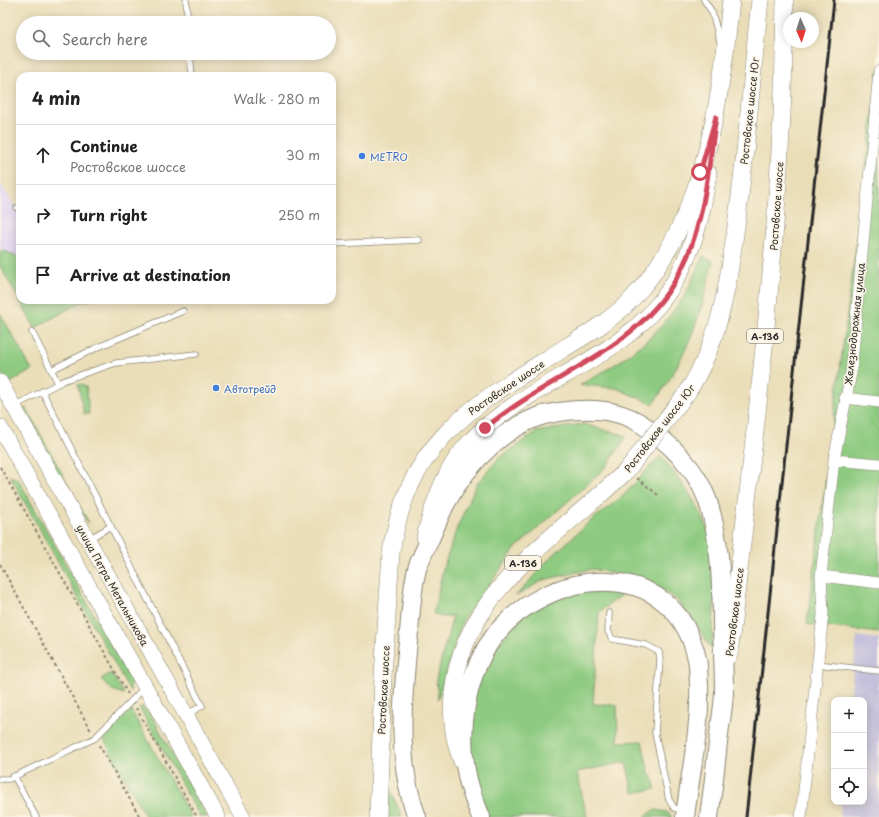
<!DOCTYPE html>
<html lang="en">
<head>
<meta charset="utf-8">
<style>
	body { margin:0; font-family:"Playpen Sans",sans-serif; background:#f6f6f6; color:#222 }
	.controls { position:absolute; right:12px; bottom:12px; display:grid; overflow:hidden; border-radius:8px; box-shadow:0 2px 10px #0003 }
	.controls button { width:36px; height:36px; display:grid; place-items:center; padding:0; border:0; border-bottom:1px solid #e0e0e0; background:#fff; color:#222; font:20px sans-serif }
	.compass { position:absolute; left:783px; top:12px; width:36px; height:36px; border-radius:50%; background:#fff; box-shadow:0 2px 10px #0003; rotate:177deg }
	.stop { position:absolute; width:12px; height:12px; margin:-9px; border:3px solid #d1495b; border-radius:50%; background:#fff }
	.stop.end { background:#d1495b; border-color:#fff; box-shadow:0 1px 4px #0008 }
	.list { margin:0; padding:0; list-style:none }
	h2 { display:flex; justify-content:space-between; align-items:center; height:52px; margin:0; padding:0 16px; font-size:17px }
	h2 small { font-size:13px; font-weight:400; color:#767676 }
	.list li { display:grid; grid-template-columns:26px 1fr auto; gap:12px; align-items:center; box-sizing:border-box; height:60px; padding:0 16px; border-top:1px solid #e0e0e0 }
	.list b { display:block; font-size:15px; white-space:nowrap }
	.list p { margin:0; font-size:13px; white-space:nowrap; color:#767676 }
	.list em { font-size:13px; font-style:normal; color:#767676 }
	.icon { flex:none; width:22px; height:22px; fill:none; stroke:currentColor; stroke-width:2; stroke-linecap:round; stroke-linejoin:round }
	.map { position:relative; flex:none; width:879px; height:817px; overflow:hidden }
	.search { position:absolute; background:#fff; box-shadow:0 2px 10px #0003; left:16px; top:16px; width:320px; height:44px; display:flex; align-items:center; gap:10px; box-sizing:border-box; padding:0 14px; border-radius:22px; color:#767676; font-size:15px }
	.panel { position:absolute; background:#fff; box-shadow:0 2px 10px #0003; left:16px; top:72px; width:320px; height:232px; border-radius:12px }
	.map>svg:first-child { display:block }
</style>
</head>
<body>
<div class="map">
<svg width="879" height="817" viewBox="0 0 879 817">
	<rect width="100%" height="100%" fill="#fcf5e5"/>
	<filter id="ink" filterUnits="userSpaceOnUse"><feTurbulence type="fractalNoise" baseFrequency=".025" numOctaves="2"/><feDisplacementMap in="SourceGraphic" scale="8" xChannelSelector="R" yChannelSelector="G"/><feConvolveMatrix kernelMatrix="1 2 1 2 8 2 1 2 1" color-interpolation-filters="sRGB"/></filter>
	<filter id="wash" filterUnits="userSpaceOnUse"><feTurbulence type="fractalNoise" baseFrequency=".012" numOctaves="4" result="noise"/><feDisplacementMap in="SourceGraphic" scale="16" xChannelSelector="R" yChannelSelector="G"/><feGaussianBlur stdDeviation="0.9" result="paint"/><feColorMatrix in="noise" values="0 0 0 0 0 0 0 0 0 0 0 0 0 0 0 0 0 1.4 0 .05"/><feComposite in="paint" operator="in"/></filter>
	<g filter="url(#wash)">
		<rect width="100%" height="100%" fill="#eadeb9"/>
		<path fill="#e0d4f4" d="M0,184l20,29v45l-18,-8 -2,-3z"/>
		<path fill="#c4c0db" d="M857,636l22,3v178h-39l1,-15h23v-102h-14z"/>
		<path fill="#8ecb81" stroke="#5c7b56" d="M879,68v565l-72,-9z
			M2,250l18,8v42h72l-11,2 -46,26 -35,-62v-13z
			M703,256l10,5c-13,58 -25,94 -60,143l-37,-16 -36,-3c41,-23 72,-42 100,-83 10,-13 16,-31 23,-46z
			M0,313l32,57 -24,14 -8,-14z
			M81,384l5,3 3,27h-5l-6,-29z
			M26,408l63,115 -14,-15 -53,-98z
			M583,424l44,12 -21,31 -90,81 -54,74 -24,77 -2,-20 17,-63 -10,1 -10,-3 10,-45 14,-41 19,-43 23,-27 37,-26z
			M660,456c25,28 53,67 55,106 1,29 -2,59 -3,88l-18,-29 -19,-23 -32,-19 -51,-10 -49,11 -27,16 32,-36 40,-37 35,-27z
			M10,476l8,3 113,202 -1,10z
			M591,587l34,6 -26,19 -6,92 24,1 1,37 24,-1 7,32 3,4 4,12 -23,4 -7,-31 -49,10 10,45h-99l-20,-56 6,-82 47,-66z
			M111,673l13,21 -12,-4 -11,-11z
			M139,707h4l7,6 57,104h-7z
			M131,710l60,107h-45l-43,-79z
			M389,787l13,30h-16z
			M655,810l12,2 5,5h-28z"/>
	</g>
	<g filter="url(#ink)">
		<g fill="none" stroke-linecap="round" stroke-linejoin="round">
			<g stroke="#8a8472" stroke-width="7">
				<path id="service" d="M186,0l2,23
					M704,0l8,12 8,30
					M190,53l2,23
					M17,208h3
					M332,244l87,-4
					M32,332l26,51
					M51,370l45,-22 87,-37
					M42,391l160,315 -16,9
					M14,406l51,-26 51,-17 80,-9
					M89,539l22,-13
					M609,613l-1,18 4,8 34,6 13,7 1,7 -5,74 14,67 5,8 9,3
					M817,664l62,7
					M14,776l22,41
					M0,779h9l86,-41 50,-51"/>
			</g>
			<g stroke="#8a8472" stroke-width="12">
				<path id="minor" d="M845,398l34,4
					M834,460l45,4
					M821,576l58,7
					M801,817l22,-203 -2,-38 13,-116 17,-87 28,-302"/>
			</g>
			<g stroke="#8a8472" stroke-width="16">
				<path id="secondary" d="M0,382l243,435
					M0,427l218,390"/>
			</g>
			<g stroke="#8a8472" stroke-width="18">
				<path id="primary" d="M687,393c38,-59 44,-130 53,-197 8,-65 13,-131 20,-196
					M425,537c9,-35 21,-71 47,-97 57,-60 149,-78 196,-148 25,-37 34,-76 40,-119
					M729,655c20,-174 43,-348 52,-523 3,-44 3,-88 4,-132
					M462,761c-9,-22 -11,-43 -9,-66 8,-104 107,-159 174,-225
					M378,817l5,-141 8,-123c17,-114 82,-147 172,-204 23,-14 48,-29 67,-48 74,-77 91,-199 101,-301"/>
			</g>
			<g stroke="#8a8472" stroke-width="20">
				<path id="trunk" d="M417,817c-22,-56 -14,-126 -8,-185 2,-21 3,-44 8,-63 3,-10 8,-19 12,-28 5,-11 10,-24 16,-36 22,-42 65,-87 114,-93 28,-4 56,-4 81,11 29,19 55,43 67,76 13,37 14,78 15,117 0,25 2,49 2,74 0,14 -3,29 -5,44 -3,28 -6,55 -10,83
					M481,817c-5,-12 -10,-25 -13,-37 -11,-46 -3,-102 24,-141 54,-73 182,-86 205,20 2,8 1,17 2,25 2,45 -9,89 -14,133"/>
			</g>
			<path stroke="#8a8472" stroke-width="2" stroke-dasharray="3 3" stroke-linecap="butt" d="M0,467l128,227
				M637,478l21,17
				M0,564l91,167
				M136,708l61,109
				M99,745l41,72"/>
			<use href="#service" stroke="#fff" stroke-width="5.5"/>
			<use href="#minor" stroke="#fff" stroke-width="11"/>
			<use href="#secondary" stroke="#fff" stroke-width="15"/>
			<use href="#primary" stroke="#fff" stroke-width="17"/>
			<use href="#trunk" stroke="#fff" stroke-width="18"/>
			<path stroke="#2b2b2b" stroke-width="3" d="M746,817l88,-817"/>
			<g stroke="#8a8472" stroke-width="18" stroke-linecap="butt">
				<path id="primary-bridge" d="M627,470l60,-77"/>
			</g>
			<use href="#primary-bridge" stroke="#fff" stroke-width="17"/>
		</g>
	</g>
	<g fill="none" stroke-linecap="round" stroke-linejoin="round" filter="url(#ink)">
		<path stroke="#d1495b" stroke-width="5" d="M485,428c38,-31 81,-52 122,-79 92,-60 95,-133 109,-232l-16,55"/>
	</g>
	<g fill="#3f7fe0" stroke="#fcf5e5" stroke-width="1.5">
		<circle cx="362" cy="156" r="4"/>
		<circle cx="216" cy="388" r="4"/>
	</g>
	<g text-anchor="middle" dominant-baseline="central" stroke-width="3" stroke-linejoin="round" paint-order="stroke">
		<g fill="#fcf5e5" stroke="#6a6863" stroke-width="1">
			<rect x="747" y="329" width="36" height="14" rx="3"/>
			<rect x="505" y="556" width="36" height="14" rx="3"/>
		</g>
		<g font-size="9" font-weight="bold" fill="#2b2b2b">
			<text x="765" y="336">А-136</text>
			<text x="523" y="563">А-136</text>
		</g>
		<g font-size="10" fill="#2b2b2b" stroke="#fcf5e5">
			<text transform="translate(749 111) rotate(-84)">Ростовское шоссе Юг</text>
			<text transform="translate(776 206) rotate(-86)">Ростовское шоссе</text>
			<text transform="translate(854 324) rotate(-84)">Железнодорожная улица</text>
			<text transform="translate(506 387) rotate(-34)">Ростовское шоссе</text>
			<text transform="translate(659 428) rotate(-52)">Ростовское шоссе Юг</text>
			<text transform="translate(113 585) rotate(61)">улица Петра Метальникова</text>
			<text transform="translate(734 612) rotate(-83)">Ростовское шоссе</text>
			<text transform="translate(383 690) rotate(-87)">Ростовское шоссе</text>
		</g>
		<g font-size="10" fill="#366cbe" stroke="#fcf5e5" text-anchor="start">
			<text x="370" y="156">METRO</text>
			<text x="224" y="388">Автотрейд</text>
		</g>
	</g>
</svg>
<div class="controls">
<button>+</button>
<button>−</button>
<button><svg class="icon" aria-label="locate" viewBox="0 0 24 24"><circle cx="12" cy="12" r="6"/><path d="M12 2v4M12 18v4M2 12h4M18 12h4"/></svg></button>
</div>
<svg class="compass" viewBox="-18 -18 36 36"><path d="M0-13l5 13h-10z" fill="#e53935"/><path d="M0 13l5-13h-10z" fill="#767676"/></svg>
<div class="stop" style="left:700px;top:172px"></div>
<div class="stop end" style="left:485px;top:428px"></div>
<div class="search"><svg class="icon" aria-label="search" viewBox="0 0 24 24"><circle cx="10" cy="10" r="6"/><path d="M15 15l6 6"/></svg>Search here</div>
<section class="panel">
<h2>4 min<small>Walk · 280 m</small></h2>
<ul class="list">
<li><svg class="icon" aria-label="ahead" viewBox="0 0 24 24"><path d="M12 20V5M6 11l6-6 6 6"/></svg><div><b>Continue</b><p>Ростовское шоссе</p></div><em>30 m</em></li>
<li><svg class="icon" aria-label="right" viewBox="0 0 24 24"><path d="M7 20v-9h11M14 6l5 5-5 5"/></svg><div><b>Turn right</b></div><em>250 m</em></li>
<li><svg class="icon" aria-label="arrive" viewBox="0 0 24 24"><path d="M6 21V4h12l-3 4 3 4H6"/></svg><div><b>Arrive at destination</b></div></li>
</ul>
</section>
</div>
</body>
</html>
